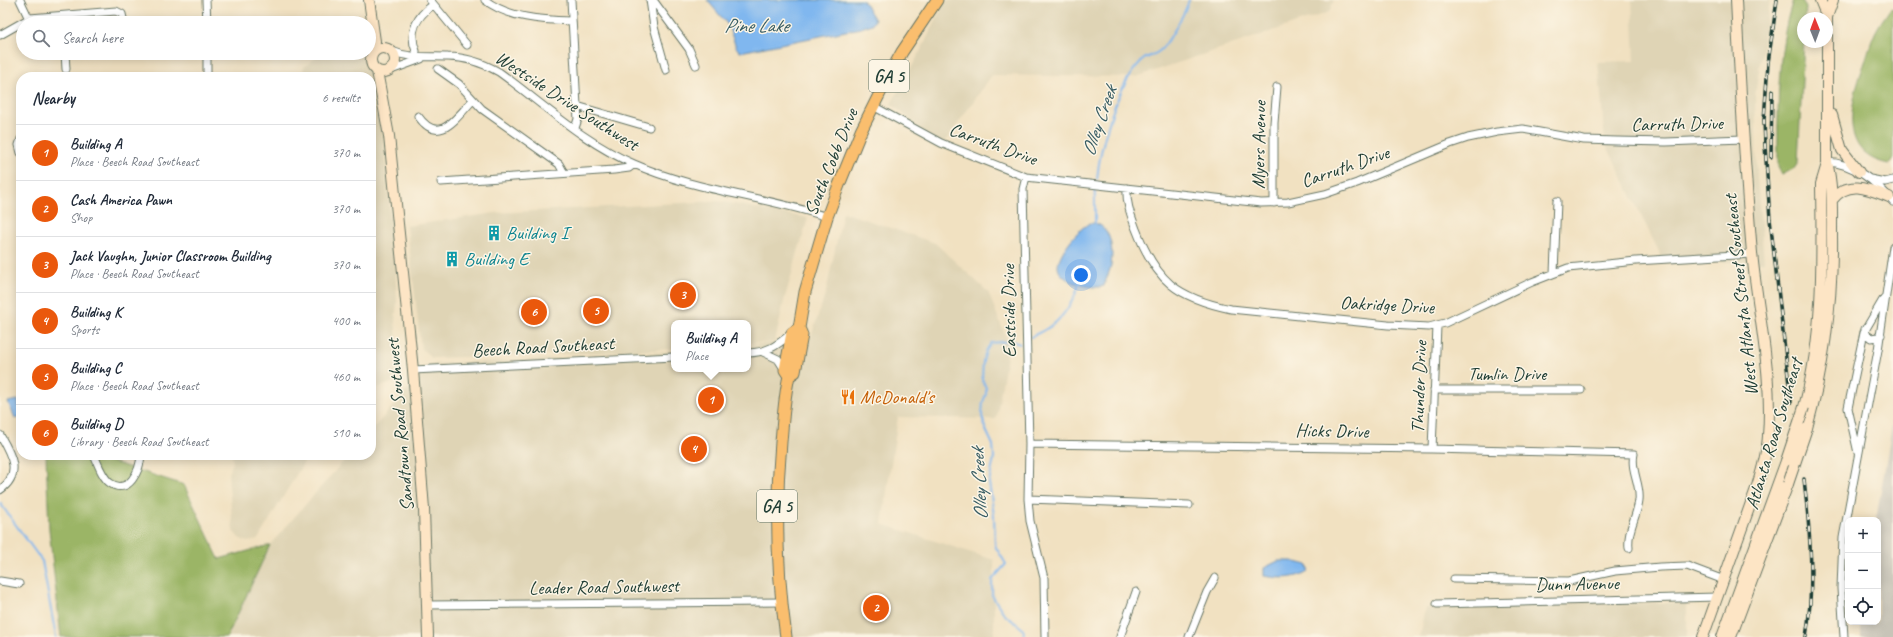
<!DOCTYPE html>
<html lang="en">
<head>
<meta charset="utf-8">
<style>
	body { margin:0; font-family:Caveat,sans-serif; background:#f2f2f3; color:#1f2937 }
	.controls { position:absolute; right:12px; bottom:12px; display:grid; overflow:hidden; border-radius:8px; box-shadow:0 2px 10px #0003 }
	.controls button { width:36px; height:36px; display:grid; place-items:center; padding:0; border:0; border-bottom:1px solid #e0e1e3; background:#fff; color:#1f2937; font:20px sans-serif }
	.compass { position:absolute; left:1797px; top:12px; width:36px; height:36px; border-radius:50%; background:#fff; box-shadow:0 2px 10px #0003; rotate:359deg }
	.you { position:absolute; left:1081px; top:275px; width:14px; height:14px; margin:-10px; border:3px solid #fff; border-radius:50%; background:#1a73e8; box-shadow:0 0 0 6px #1a73e833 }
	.badge { display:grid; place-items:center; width:26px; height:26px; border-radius:50%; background:#ea580c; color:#fff; font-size:13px; font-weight:700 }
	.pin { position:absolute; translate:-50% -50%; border:2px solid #fff; box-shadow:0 1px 4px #0006 }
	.popup { position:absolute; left:671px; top:320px; width:80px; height:52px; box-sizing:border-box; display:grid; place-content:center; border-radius:8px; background:#fff; filter:drop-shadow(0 1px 3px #0005); font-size:13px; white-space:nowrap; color:#747a83 }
	.popup b { font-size:15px; color:#1f2937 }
	.popup::after { content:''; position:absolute; left:50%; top:100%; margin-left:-8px; border:8px solid transparent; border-top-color:#fff }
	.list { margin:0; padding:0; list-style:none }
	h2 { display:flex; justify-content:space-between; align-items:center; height:52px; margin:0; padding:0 16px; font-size:17px }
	h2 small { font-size:13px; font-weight:400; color:#747a83 }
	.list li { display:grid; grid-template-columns:26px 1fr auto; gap:12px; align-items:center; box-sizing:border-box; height:56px; padding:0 16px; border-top:1px solid #e0e1e3 }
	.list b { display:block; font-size:15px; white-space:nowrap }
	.list p { margin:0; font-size:13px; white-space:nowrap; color:#747a83 }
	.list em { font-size:13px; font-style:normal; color:#747a83 }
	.icon { flex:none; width:22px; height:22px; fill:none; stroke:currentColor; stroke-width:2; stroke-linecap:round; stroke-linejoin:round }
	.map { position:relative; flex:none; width:1893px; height:637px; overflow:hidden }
	.search { position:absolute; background:#fff; box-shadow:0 2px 10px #0003; left:16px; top:16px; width:360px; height:44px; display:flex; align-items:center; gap:10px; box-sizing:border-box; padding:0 14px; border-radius:22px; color:#747a83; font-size:15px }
	.panel { position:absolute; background:#fff; box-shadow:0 2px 10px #0003; left:16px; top:72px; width:360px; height:388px; border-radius:16px }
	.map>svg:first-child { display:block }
</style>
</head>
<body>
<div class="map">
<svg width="1893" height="637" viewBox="0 0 1893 637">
	<rect width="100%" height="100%" fill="#fcf5e5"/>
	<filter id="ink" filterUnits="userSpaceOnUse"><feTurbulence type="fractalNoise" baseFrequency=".025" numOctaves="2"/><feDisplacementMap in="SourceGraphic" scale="8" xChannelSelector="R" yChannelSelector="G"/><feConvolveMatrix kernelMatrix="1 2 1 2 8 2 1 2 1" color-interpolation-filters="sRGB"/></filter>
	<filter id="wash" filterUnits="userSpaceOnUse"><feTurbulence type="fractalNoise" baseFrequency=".012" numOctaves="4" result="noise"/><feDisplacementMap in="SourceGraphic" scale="16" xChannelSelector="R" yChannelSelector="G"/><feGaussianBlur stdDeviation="0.9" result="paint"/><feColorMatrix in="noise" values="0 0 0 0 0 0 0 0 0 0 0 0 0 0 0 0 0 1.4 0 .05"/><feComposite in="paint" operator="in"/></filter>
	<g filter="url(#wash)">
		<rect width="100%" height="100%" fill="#f1e1c1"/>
		<path fill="#dfd4b5" d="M946,0h388l-5,12 -193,65 -144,-2 -50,71 -51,-42 29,-52z
			M1632,0h138l-15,95 2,84 7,83h-100l-59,-120 -7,-80 37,-1z
			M332,53h34l3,17 5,5 10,67 11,124 2,37 -2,17 3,32 -3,6 1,24 -25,7v-312h-70l3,-10 15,-12z
			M718,201l90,17 -23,79 -10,45 -27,2v-21h-74v26l-58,3 -184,6 -11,-10 -14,-122 88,-13z
			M843,212l92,31 53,49 21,53 -13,74 -98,-2 -16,107 112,36v77h-767l43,-92 79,-90h22v-24l59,-67 142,-6 102,-7v18h74v-24l62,-5 16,-48z
			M232,455h76l-50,84 -11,3 -8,-4 -6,-7 -5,-58 5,-10z
			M1579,602l108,1v34h-268l6,-29z"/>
		<path fill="#c8c4b8" d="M1893,420v217h-32v-15h17v-102h-2z"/>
		<path fill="#9bb566" stroke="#5d794d" d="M1793,0h9l4,8 -1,10h-2l1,24 -6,120 -5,7 -11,6 -4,-8c0,-53 -2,-115 15,-167z
			M1893,8v150l-4,6c-54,-10 -37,-66 -24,-102 3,-10 6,-20 10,-29 4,-9 10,-16 15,-24z
			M46,455h45l93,30 35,74 51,-14 -43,92h-166l-12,-108z"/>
		<path fill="#80b7ef" stroke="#507a92" d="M707,0h156l12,20 -3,4 -11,4 -121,24 -4,-5 -8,-22z
			M1090,223c20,-1 24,25 21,42 -1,6 -5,14 -7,21 -12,4 -45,-4 -46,-19 -1,-13 21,-39 32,-44z
			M18,400l3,16 -6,2 -7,-16z
			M1278,561h14l15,4 2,6c-14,8 -29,8 -45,5v-8z"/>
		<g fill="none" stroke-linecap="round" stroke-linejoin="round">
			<path stroke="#80b7ef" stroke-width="2" d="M1097,179c3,-33 18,-86 39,-112 10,-12 11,-8 22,-15 9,-6 28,-41 31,-52
				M1095,223v-33
				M1031,337c5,-3 10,-5 15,-8 16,-8 28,-28 33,-45
				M1020,344l-8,-3 -21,2 -5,8 -3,10 -1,18 4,9v6l-3,8 -1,14 3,12 8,17 1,13 -5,25 5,32 1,31 11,18 -14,16v15l3,5 10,15 17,13 2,4 -1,5
				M0,503l42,58 14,76"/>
		</g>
	</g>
	<g filter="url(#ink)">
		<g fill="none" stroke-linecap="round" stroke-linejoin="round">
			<g stroke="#687665" stroke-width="9">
				<path id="street" d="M20,0l11,23
					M206,0l1,23
					M430,0l37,45
					M485,0c23,18 57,20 86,21
					M571,0l6,106
					M650,0l4,27 12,43
					M653,0l36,49 7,16
					M0,35l30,-17 86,-7 6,3 2,9
					M392,51c18,8 36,5 56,6 18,0 35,6 51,15 43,31 85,71 135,92 61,27 130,32 193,53
					M416,51c-8,-19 1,-35 17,-46
					M65,53l1,16
					M438,69l21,15 23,25 77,55 5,9
					M391,70l30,-11
					M207,77v-24
					M873,106l68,37 85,34 235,26 27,-1 37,-8 32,-11 93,-39 18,-6 29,-6 26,-3 61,11 33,1 49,1 77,-3
					M418,116c21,30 37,3 55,-16
					M575,128l3,-9 -1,-13 72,21
					M21,139l-2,6 2,8
					M1827,162c26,1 50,20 66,40
					M1026,177l-3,12 6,255 -1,55 2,22 14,57 1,59
					M1870,179l15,3 8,-2
					M441,182l173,-12 15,-2 5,-4
					M1127,188c-1,16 4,27 9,41 20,52 41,69 95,80l157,16 41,2 16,-4 87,-41 36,-14 68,-7 116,-7
					M1274,203v-80l3,-36
					M1554,273l3,-72
					M1865,329l1,5 5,4 7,-1 3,-2
					M763,352l15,7 7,11
					M748,353c21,-1 28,-7 44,-20
					M413,370l261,-13
					M1434,390h147
					M0,435c11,19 23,39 0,55
					M1029,444l403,5 202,5c-4,16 7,30 5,46 -2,17 -12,30 -10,48
					M1432,449l5,-123
					M1858,453l-10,-45 16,-76 20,-34
					M94,455c4,9 8,22 16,28 19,13 30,-13 31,-28
					M1028,499l161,6
					M1454,579l115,2 46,-10 45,-4 27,-1 37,14
					M0,581l19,3
					M1437,604l281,-7
					M427,605l355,-3
					M1120,637l16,-45
					M1189,637l18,-45 8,-14
					M1844,637l-3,-49 2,-50 35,-188 15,-103"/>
			</g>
			<g stroke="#687665" stroke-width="12">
				<path id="secondary" d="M369,0l6,41 -1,11
					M1820,0l7,17
					M371 60a12 12 0 1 1 24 0a12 12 0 1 1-24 0Z
					M377,71l12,65 24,234 11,139 4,128
					M1832,115l10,35 17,22
					M1832,200c16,-21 37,-11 57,-3
					M1804,407c20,-74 18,-147 17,-223l6,-20
					M1807,428c18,-65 26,-126 25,-194 0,-24 1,-48 -5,-72v-145l6,-17
					M1703,637l54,-151c5,-16 10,-33 11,-50 5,-61 -10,-122 -16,-183 -7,-84 -12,-169 -16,-253
					M1722,637l64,-176
					M1731,637l57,-153"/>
			</g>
			<g stroke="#687665" stroke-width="13">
				<path id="primary" d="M789,376l-4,-6 7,-37 7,-5
					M786,637c-9,-65 -11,-130 -5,-195 2,-22 3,-44 8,-66l6,-4 7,-37 -3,-7 6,-36 22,-75 12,-32 22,-54 26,-52 15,-27 35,-52"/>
			</g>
			<use href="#street" stroke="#fff" stroke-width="7"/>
			<use href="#secondary" stroke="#fde5c5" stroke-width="10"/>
			<use href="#primary" stroke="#fabe6e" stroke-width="11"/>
			<g stroke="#1f3d34" stroke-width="3.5">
				<path id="rail" d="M1777,0l-9,63 -4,57 1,25 5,74 21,183
					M1771,157l1,-66
					M1804,479c6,53 11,105 2,158"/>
			</g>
			<use href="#rail" stroke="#fcf5e5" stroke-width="2" stroke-dasharray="6" stroke-linecap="butt"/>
			<g stroke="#687665" stroke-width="12" stroke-linecap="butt">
				<path id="secondary-bridge" d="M1786,461l18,-54
					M1788,484l19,-56"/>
			</g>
			<use href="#secondary-bridge" stroke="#fde5c5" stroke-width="10"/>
		</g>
	</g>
	<defs>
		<g id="building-bare" transform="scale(1.2)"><path d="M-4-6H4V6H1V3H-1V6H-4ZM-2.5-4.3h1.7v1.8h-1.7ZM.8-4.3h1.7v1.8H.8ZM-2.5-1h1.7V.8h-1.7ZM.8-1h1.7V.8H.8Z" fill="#0f9aa8" stroke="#fcf5e5" stroke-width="2.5" paint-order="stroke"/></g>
		<g id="restaurant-bare" transform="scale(1.2)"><path d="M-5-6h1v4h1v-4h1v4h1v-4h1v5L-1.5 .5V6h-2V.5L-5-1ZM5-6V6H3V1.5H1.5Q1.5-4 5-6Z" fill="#e8710a" stroke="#fcf5e5" stroke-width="2.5" paint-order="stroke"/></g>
	</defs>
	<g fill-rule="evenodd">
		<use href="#building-bare" x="494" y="233"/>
		<use href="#building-bare" x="452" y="259"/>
		<use href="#restaurant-bare" x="848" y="397"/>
	</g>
	<g text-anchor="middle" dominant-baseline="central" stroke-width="3" stroke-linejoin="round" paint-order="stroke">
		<g fill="#fcf5e5" stroke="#617469" stroke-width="1">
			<rect x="869" y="60" width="40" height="32" rx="3"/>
			<rect x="757" y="490" width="40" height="32" rx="3"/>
		</g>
		<g font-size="18" font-weight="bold" fill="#1f3d34">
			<text x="889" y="76">GA 5</text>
			<text x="777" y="506">GA 5</text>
		</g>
		<g font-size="19" fill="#1f3d34" stroke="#fcf5e5">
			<text transform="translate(567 101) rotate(33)">Westside Drive Southwest</text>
			<text transform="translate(1677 124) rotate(-1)">Carruth Drive</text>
			<text transform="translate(993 144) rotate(20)">Carruth Drive</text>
			<text transform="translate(1259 145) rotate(-89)">Myers Avenue</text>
			<text transform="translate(831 162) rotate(-68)">South Cobb Drive</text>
			<text transform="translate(1345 167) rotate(-19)">Carruth Drive</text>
			<text transform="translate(1741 295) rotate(-96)">West Atlanta Street Southeast</text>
			<text transform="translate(1387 305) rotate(3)">Oakridge Drive</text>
			<text transform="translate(1009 311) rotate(-91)">Eastside Drive</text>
			<text transform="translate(543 347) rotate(-3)">Beech Road Southeast</text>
			<text x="1507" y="374">Tumlin Drive</text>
			<text transform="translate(1419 387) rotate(-88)">Thunder Drive</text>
			<text transform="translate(400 425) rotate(-95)">Sandtown Road Southwest</text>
			<text transform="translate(1332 431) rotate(1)">Hicks Drive</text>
			<text transform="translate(1774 434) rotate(-73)">Atlanta Road Southeast</text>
			<text transform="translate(1577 584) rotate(-1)">Dunn Avenue</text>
			<text transform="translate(604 587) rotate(-1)">Leader Road Southwest</text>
		</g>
		<g font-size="19" fill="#0d838f" stroke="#fcf5e5" text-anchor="start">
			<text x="506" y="233">Building I</text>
			<text x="464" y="259">Building E</text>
		</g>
		<g font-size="19" fill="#c56008" stroke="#fcf5e5" text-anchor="start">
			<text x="860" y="397">McDonald's</text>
		</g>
		<g font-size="20" font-style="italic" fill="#375c63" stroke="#fcf5e5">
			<text x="756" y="25">Pine Lake</text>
			<text transform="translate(1099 121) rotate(-71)">Olley Creek</text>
			<text transform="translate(979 484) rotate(-93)">Olley Creek</text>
		</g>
	</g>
</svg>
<div class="controls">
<button>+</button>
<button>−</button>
<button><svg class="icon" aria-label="locate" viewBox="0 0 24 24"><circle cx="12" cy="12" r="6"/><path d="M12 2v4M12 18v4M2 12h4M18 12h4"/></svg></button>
</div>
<svg class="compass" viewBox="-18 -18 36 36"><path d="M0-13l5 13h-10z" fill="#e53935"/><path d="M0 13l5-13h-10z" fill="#747a83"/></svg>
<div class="you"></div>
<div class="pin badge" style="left:711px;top:400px">1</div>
<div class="popup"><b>Building A</b>Place</div>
<div class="pin badge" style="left:876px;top:608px">2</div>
<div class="pin badge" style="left:683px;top:295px">3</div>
<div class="pin badge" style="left:694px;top:449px">4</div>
<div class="pin badge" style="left:596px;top:311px">5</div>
<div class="pin badge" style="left:534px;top:312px">6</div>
<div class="search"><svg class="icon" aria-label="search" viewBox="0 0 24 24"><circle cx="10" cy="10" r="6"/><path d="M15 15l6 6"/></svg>Search here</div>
<section class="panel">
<h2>Nearby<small>6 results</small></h2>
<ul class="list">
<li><span class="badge">1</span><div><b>Building A</b><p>Place · Beech Road Southeast</p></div><em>370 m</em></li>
<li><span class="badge">2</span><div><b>Cash America Pawn</b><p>Shop</p></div><em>370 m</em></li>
<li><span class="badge">3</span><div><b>Jack Vaughn, Junior Classroom Building</b><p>Place · Beech Road Southeast</p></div><em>370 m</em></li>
<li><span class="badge">4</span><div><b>Building K</b><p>Sports</p></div><em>400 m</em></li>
<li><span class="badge">5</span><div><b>Building C</b><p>Place · Beech Road Southeast</p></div><em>460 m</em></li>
<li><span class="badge">6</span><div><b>Building D</b><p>Library · Beech Road Southeast</p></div><em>510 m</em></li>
</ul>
</section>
</div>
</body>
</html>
